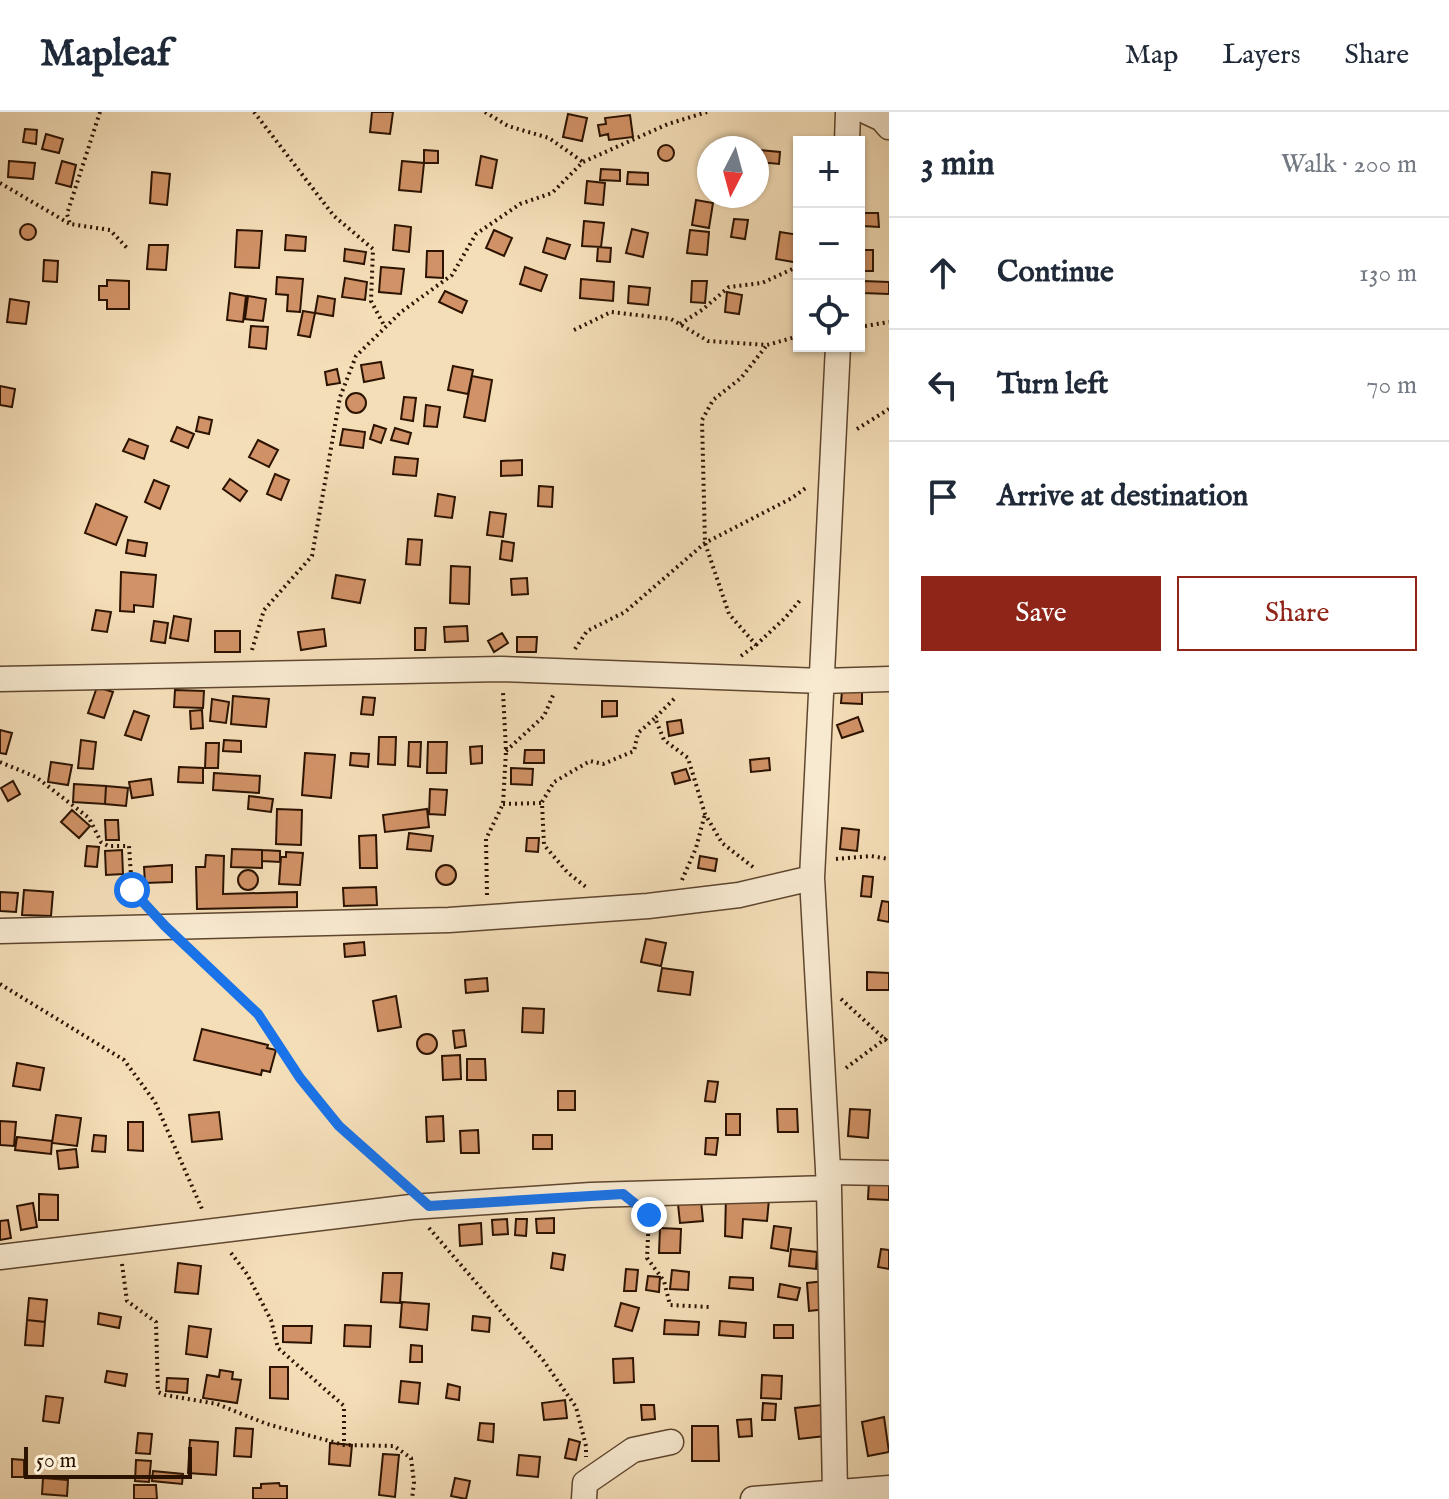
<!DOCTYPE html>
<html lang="en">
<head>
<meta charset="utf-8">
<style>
	body { margin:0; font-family:"IM FELL English",serif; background:#f2f2f3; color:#1f2937 }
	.controls { position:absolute; right:24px; top:24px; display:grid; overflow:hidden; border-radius:0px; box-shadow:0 2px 6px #0004 }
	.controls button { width:72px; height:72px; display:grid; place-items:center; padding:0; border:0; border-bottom:2px solid #e0e1e3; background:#fff; color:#1f2937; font:40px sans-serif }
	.compass { position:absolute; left:697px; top:24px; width:72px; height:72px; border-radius:50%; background:#fff; box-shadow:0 2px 6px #0004; rotate:186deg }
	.scale { position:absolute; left:24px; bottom:20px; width:168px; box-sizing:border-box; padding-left:8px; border:4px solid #2c1300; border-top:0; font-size:22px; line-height:28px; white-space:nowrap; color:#2c1300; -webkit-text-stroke:6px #f8ead1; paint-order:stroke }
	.stop { position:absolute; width:24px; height:24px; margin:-18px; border:6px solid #1a73e8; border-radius:50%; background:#fff }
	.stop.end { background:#1a73e8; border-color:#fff; box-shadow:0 2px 8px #0008 }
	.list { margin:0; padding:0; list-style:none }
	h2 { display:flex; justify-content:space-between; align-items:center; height:104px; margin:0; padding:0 32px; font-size:34px }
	h2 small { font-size:26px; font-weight:400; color:#747a83 }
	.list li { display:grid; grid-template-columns:52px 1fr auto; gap:24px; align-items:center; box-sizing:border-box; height:112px; padding:0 32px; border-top:2px solid #e0e1e3 }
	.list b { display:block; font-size:30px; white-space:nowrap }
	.list em { font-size:26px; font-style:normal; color:#747a83 }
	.actions { display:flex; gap:16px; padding:24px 32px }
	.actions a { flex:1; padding:18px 0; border:2px solid #8f2418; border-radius:0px; text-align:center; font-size:28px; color:#8f2418 }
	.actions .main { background:#8f2418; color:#fff }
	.icon { flex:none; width:44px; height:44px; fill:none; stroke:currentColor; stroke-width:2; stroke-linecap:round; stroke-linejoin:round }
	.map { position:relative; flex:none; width:889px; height:1387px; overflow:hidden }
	header { display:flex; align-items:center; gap:48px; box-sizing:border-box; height:112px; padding:0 40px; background:#fff; border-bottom:2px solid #e0e1e3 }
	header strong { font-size:38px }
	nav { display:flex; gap:44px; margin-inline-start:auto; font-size:28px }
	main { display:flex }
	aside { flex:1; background:#fff }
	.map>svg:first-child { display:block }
</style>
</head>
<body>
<header>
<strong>Mapleaf</strong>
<nav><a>Map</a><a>Layers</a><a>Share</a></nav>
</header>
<main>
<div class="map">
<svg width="889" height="1387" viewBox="0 0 889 1387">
	<rect width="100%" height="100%" fill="#f4deb8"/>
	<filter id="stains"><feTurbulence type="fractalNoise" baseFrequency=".0025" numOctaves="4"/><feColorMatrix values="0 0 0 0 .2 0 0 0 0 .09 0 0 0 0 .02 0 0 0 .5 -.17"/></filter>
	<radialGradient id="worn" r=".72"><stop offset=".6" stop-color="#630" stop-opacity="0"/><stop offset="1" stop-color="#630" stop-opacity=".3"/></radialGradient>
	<path fill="#d09266" stroke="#2c1300" stroke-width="2" d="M372,0h21l-3,22 -20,-2z
		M568,2l19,4 -5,23 -19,-4z
		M630,3l3,22 -24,3 -1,-6 -8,2 -2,-11 8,-1 -1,-6z
		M25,17l12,1 -1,14 -13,-2z
		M46,22l17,5 -4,14 -17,-4z
		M658 41a8 8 0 1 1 16 0a8 8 0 1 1-16 0Z
		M424,38l14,1v12h-14z
		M760,38l20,2 -1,12 -20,-2z
		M481,44l16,4 -5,28 -16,-3z
		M9,49l26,2 -2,16 -25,-2z
		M62,49l14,4 -5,22 -15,-4z
		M402,49l22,2 -3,29 -22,-2z
		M601,57l19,1v11l-20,-1z
		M152,60l18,2 -3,31 -17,-2z
		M628,60l20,1v12l-21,-1z
		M587,69l18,2 -2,22 -18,-2z
		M696,88l17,3 -4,25 -17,-3z
		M863,101h15l1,14 -16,-1z
		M734,107l14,1 -3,19 -14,-2z
		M584,109l20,2 -3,24 -19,-1z
		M20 120a8 8 0 1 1 16 0a8 8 0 1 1-16 0Z
		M395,113l16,2 -2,25 -16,-2z
		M632,117l16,4 -5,24 -17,-4z
		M237,118l25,1 -3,37 -24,-1z
		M494,118l18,8 -8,18 -18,-8z
		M690,118l19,2 -2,23 -20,-2z
		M780,120l19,3v28l-23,-4z
		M286,123l20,2 -1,14 -20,-1z
		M547,126l23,7 -5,14 -22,-7z
		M149,133h19l-2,25 -19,-1z
		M598,135l13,1 -1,14 -13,-1z
		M345,137l21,3 -2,12 -20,-3z
		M860,138h13v21h-13z
		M427,139h16v27l-17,-1z
		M44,148l14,1 -1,21 -14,-1z
		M381,155l23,2 -3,25 -22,-2z
		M525,155l22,8 -6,16 -21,-7z
		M277,165l26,2 -3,33 -13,-1 1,-16 -12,-1z
		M345,166l22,4 -2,18 -23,-3z
		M581,167l33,3 -1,19 -33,-3z
		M107,168l22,1v28h-22v-9h-8v-14h8z
		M692,169h15l-2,22 -14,-1z
		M863,169l26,1v12l-26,-1z
		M629,174l21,2 -2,17 -20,-2z
		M445,179l22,10 -5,12 -23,-11z
		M727,180l15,3 -3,19 -14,-2z
		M230,181l16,3 -3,26 -16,-2z
		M248,184l18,3 -3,22 -18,-2z
		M318,184l17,3 -2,17 -18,-3z
		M10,187l19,3 -3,22 -19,-2z
		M303,199l12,2 -5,24 -12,-2z
		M251,214l17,1 -2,22 -17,-2z
		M381,250l3,16 -20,4 -3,-17z
		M453,254l20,4 -5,24 -20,-4z
		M337,257l3,14 -13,2 -2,-13z
		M472,264l20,4 -7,41 -21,-4z
		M0,274l15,3 -3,18 -12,-2z
		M346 291a10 10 0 1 1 20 0a10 10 0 1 1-20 0Z
		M404,285l12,1 -3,23 -12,-2z
		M426,293l14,2 -3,20 -13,-1z
		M199,305l13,3 -3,14 -13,-3z
		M374,313l12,4 -5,14 -11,-4z
		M177,315l17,7 -6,14 -17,-7z
		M395,316l16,5 -3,11 -17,-4z
		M343,317l22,3 -2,16 -23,-3z
		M129,327l19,7 -4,13 -21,-8z
		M258,328l20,10 -9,17 -20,-10z
		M395,345l23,2 -2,17 -23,-2z
		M522,348v15l-21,1v-15z
		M275,362l14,6 -8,20 -14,-6z
		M230,367l17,12 -7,10 -17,-12z
		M154,368l15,6 -9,23 -15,-7z
		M539,374l14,1 -1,20 -14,-1z
		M438,382l17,3 -3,21 -17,-2z
		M96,392l31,13 -11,28 -31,-12z
		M490,400l16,2 -3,23 -16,-2z
		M408,427l14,1 -2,25 -14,-1z
		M128,428l19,3 -2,13 -19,-3z
		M502,429l12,2 -2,18 -12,-2z
		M451,454l19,1 -1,37 -19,-1z
		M121,460l35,3 -3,32 -19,-2v7l-14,-1z
		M336,463l29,5 -5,23 -28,-5z
		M527,466l1,16 -16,1 -1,-16z
		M96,498l15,2 -4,20 -15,-2z
		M174,504l17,3 -3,22 -18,-3z
		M154,509l14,2 -3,20 -14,-2z
		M467,514l1,15 -23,1 -1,-15z
		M415,516h11l-1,22h-10z
		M324,517l2,17 -25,4 -3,-18z
		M215,519h25v21h-25z
		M502,521l6,10 -14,9 -6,-11z
		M517,525h20l-1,15h-19z
		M97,575l16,5 -9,26 -16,-5z
		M175,578l29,1 -1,17 -29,-1z
		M842,579l20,1v12l-21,-1z
		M233,584l36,3 -3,28 -35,-3z
		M363,585l12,1 -2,17 -12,-1z
		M212,587l17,3 -3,21 -16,-2z
		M602,589h15v15l-15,1z
		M202,598l1,18 -12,1 -1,-18z
		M134,599l15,5 -8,24 -16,-5z
		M858,605l5,14 -21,7 -5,-13z
		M681,608l2,13 -14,3 -2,-14z
		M0,618l12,3 -6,21 -6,-1z
		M379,625h17l-1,28 -17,-1z
		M81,628l15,2 -3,27 -15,-1z
		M224,628l17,1v11l-18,-1z
		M409,630h12l-1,25 -12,-1z
		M428,630h19l-1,31h-19z
		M206,631h13l-1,25h-13z
		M482,634v17l-11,1 -1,-17z
		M525,638h19v13h-20z
		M305,641l30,2 -4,43 -29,-3z
		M351,641l18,1 -1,13 -18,-2z
		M769,646l1,12 -19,2 -1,-12z
		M51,650l21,3 -4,20 -20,-3z
		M179,655l24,1v15l-25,-1z
		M511,656l22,1 -1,16 -21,-1z
		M686,657l4,11 -15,4 -3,-11z
		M214,661l46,3 -1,17 -46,-3z
		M151,667l2,16 -21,3 -3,-16z
		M13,669l7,13 -12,7 -7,-13z
		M74,672l32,2 -1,18 -32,-2z
		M106,674l22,2 -2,18 -21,-2z
		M430,677l17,1 -2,25 -16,-1z
		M249,684l24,3 -2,13 -23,-3z
		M277,697l25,1 -1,35 -25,-1z
		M427,697l2,18 -44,5 -2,-17z
		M72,698l18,16 -11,12 -18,-16z
		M105,708h13l1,20h-13z
		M842,716l17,2 -2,21 -17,-2z
		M409,721l24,3 -2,15 -24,-2z
		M376,723l1,33h-17l-1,-32z
		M527,726h12l-1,14 -12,-1z
		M87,734l12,1 -2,20 -12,-1z
		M232,737l30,1v18l-31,-1z
		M122,738l1,24 -17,1 -1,-24z
		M262,738l18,1v11l-18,-1z
		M286,740l17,1 -3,32 -21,-1 2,-27h5z
		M206,743l18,1 -1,38 74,-2v15l-100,2 -1,-42h9z
		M700,744l17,3 -2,12 -17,-3z
		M172,753v17l-27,1 -1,-16z
		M436 763a10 10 0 1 1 20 0a10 10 0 1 1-20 0Z
		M238 768a10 10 0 1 1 20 0a10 10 0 1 1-20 0Z
		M863,764l10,1 -2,20 -10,-1z
		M376,775l1,18 -33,1 -1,-18z
		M24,778l29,2 -2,24 -29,-1z
		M0,780l18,1 -2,19 -16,-1z
		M882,789l7,1v20l-11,-2z
		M646,827l20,4 -5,23 -20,-4z
		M364,830l1,13 -20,2 -1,-13z
		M662,856l31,4 -3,23 -32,-4z
		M867,860l22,1v17h-22z
		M487,866l1,13 -22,2 -1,-13z
		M396,884l5,31 -23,4 -5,-30z
		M523,896l21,1 -1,24 -21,-1z
		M202,917l66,16 -1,3 9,2 -6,22 -8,-2 -1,5 -67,-15z
		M464,918l2,16 -11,2 -2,-17z
		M417 932a10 10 0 1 1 20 0a10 10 0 1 1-20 0Z
		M460,943l1,24 -18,1 -1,-24z
		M467,947h18l1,21h-19z
		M17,951l27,5 -4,22 -27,-4z
		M708,969l10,1 -3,20 -10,-1z
		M558,979h17v19h-17z
		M777,997h20l1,23h-20z
		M850,997l20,1 -2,28 -20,-2z
		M219,1000l3,27 -30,3 -3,-27z
		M726,1002h14v21h-14z
		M56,1003l25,3 -4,28 -25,-3z
		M443,1004l1,25 -17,1 -1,-25z
		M0,1009l16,1 -2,24 -14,-1z
		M128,1010h15v29l-15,-1z
		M478,1018l1,23h-18l-1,-22z
		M94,1023l12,1 -1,16 -13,-1z
		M533,1023h19v14h-19z
		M17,1025l35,4 -1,13 -36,-4z
		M706,1026h12l-2,17 -11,-1z
		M76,1037l2,18 -19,2 -2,-18z
		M869,1068l20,2v18l-21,-1z
		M39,1082l19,1v25h-19z
		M726,1083l43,4 -2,22 -24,-2 -1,19 -17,-2z
		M701,1089l2,20 -23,2 -2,-19z
		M33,1091l4,24 -16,3 -4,-24z
		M554,1106v15h-17l-1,-14z
		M507,1107l1,15 -15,1 -1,-15z
		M516,1107h11l-1,17 -11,-1z
		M8,1108l3,18 -11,2v-19z
		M481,1111l1,21 -22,2 -1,-21z
		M774,1114l17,2 -3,23 -17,-3z
		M660,1116l21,1 -1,24h-21z
		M791,1137l26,3 -1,17 -27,-3z
		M881,1137l8,1v19l-11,-2z
		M553,1141l12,2 -2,15 -12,-2z
		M178,1151l23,3 -3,28 -23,-2z
		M626,1157l12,1 -2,21h-12z
		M672,1158l17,2 -1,18 -18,-1z
		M383,1161h19l-2,30 -19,-1z
		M648,1164l12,1 -1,15 -13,-2z
		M730,1165l23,1v12l-24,-2z
		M825,1169l2,28 -18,2 -2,-28z
		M780,1172l20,4 -3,12 -19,-3z
		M29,1186l18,2 -2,22 -18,-2z
		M402,1190l27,2 -2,26 -27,-3z
		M621,1191l18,5 -7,23 -17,-5z
		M99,1201l22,4 -2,11 -21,-4z
		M473,1204l17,2 -1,14 -17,-2z
		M27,1208l18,2 -2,24 -18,-1z
		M665,1208l34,2 -1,13 -34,-1z
		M720,1209l26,2 -1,14 -26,-2z
		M345,1213l26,1 -1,21 -26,-1z
		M774,1213h19v13h-19z
		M189,1214l22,3 -4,28 -21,-3z
		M283,1214h29l-1,17 -28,-1z
		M411,1233l11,1v16h-12z
		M633,1246l1,24 -20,1 -1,-24z
		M270,1255h18v32l-18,-1z
		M220,1258l13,2 -1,7 9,1 -4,23 -34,-5 4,-23 12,2z
		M107,1259l20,3 -2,12 -20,-4z
		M762,1263l20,1 -1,23 -20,-1z
		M167,1266l21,1 -1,14 -21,-2z
		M401,1269l19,2 -2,21 -19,-2z
		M448,1272l12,3 -1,13 -13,-2z
		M46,1284l17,2 -4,25 -16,-2z
		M565,1288l2,18 -23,2 -2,-17z
		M763,1291l13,1 -1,16h-13z
		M641,1293h13l1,14 -13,1z
		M822,1293l3,31 -26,3 -4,-31z
		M884,1305l5,35 -21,4 -6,-34z
		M751,1307l1,17 -13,1 -2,-17z
		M480,1311l14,1 -1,18 -15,-2z
		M692,1314h26l1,35h-27z
		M236,1316l17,1 -2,28 -17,-1z
		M138,1321l14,1 -2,20 -14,-1z
		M569,1327l11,3 -4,18 -11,-2z
		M190,1328l28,2 -2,33 -28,-2z
		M330,1331l22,2 -2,21 -21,-2z
		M383,1342l16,1 -4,42 -16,-2z
		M519,1343l21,2 -2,20 -21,-2z
		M12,1347l12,1v17h-12z
		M136,1348l15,1 -2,21 -14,-1z
		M153,1359l30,3 -1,10 -30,-3z
		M43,1366l25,2 -1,16 -25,-2z
		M455,1366l15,3 -4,18 -15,-3z
		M279,1371l1,3h7v13h-34v-11h8v-4z
		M134,1373h22l1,14h-23z"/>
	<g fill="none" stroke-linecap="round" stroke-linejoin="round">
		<g stroke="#5e462e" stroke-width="27">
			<path id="minor" d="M867,0l15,7 7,8
				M847,30l1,-30
				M0,567l501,-10 321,12 67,-2
				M0,819l449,-11 199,-14 91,-11 73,-17
				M828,1060l61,1
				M0,1145l411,-50 180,-12 238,-7
				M835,1380l-6,-304 -17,-310 26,-532
				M584,1387l1,-16 48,-33 38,-8
				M753,1387l136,-11"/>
		</g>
		<path stroke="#2c1300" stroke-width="4" stroke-dasharray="2 4" stroke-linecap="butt" d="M100,0l-33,102 3,10 40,6 18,19
			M254,0l80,104 39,33 -2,52 14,26
			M485,0l23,14 41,12 34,24
			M0,71l70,41
			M680,212l22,-14 27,-23 33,-4 37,-17
			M859,215l30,-5
			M574,218l37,-18 60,7 37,22 59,4 32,-9
			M857,317l32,-20
			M756,533l29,-27 17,-20
			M575,537l12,-18 38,-19 80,-69 87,-45 15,-11
			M252,538l12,-40 48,-54 28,-159 16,-41 45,-44 51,-37 24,-41 44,-30 32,-11 31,-31 85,-38 39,-12
			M741,544l15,-11 -27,-31 -24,-71 -3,-123 11,-20 28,-22 26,-33
			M674,587l-19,19 9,22 24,18 17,56 17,29 31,24
			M506,639l38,-35 10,-23
			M0,650l36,15 53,41 12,24 7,4h21l3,44 15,16
			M542,690l12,-20 36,-21 13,3 31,-13 4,-18 17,-15
			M503,692l39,-1 2,42 24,28 18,14
			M836,747l35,-3 18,3
			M682,768l14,-32 9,-34
			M487,783l-1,-56 17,-35 3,-53 -3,-59
			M190,837l68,65 42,64 39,48 67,60
			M0,872l124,76 31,42 47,107
			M841,887l48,44
			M846,956l43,-32
			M649,1104l-2,42 17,23 6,24 39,2
			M429,1116l114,132 33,47 10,39v11
			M231,1141l16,21 24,46 7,28 66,58v39
			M122,1152l5,37 29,21 2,70 7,3 52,9 50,20 77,21 50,1 17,12 3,24 -2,17"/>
		<use href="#minor" stroke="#f8ead1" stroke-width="24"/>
	</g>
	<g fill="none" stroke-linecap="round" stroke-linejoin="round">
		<path stroke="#1a73e8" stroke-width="10" d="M132,778l33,36 93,88 42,64 39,48 90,80 194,-12 26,21"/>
	</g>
	<rect width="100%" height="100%" filter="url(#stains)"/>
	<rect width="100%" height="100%" fill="url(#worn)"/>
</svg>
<div class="controls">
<button>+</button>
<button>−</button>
<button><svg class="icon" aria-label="locate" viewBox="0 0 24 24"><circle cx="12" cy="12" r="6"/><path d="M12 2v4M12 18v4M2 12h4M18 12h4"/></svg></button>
</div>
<svg class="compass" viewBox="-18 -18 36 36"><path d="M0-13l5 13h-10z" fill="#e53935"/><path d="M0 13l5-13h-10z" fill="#747a83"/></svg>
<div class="scale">50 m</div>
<div class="stop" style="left:132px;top:778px"></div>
<div class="stop end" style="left:649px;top:1103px"></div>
</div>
<aside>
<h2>3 min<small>Walk · 200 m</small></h2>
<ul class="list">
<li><svg class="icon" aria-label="ahead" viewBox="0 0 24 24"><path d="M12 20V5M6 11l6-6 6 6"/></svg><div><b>Continue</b></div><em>130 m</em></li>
<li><svg class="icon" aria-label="left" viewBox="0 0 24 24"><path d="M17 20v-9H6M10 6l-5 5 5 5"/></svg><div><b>Turn left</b></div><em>70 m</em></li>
<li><svg class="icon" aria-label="arrive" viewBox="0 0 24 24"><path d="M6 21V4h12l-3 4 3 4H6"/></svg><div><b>Arrive at destination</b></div></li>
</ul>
<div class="actions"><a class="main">Save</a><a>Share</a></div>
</aside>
</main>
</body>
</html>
